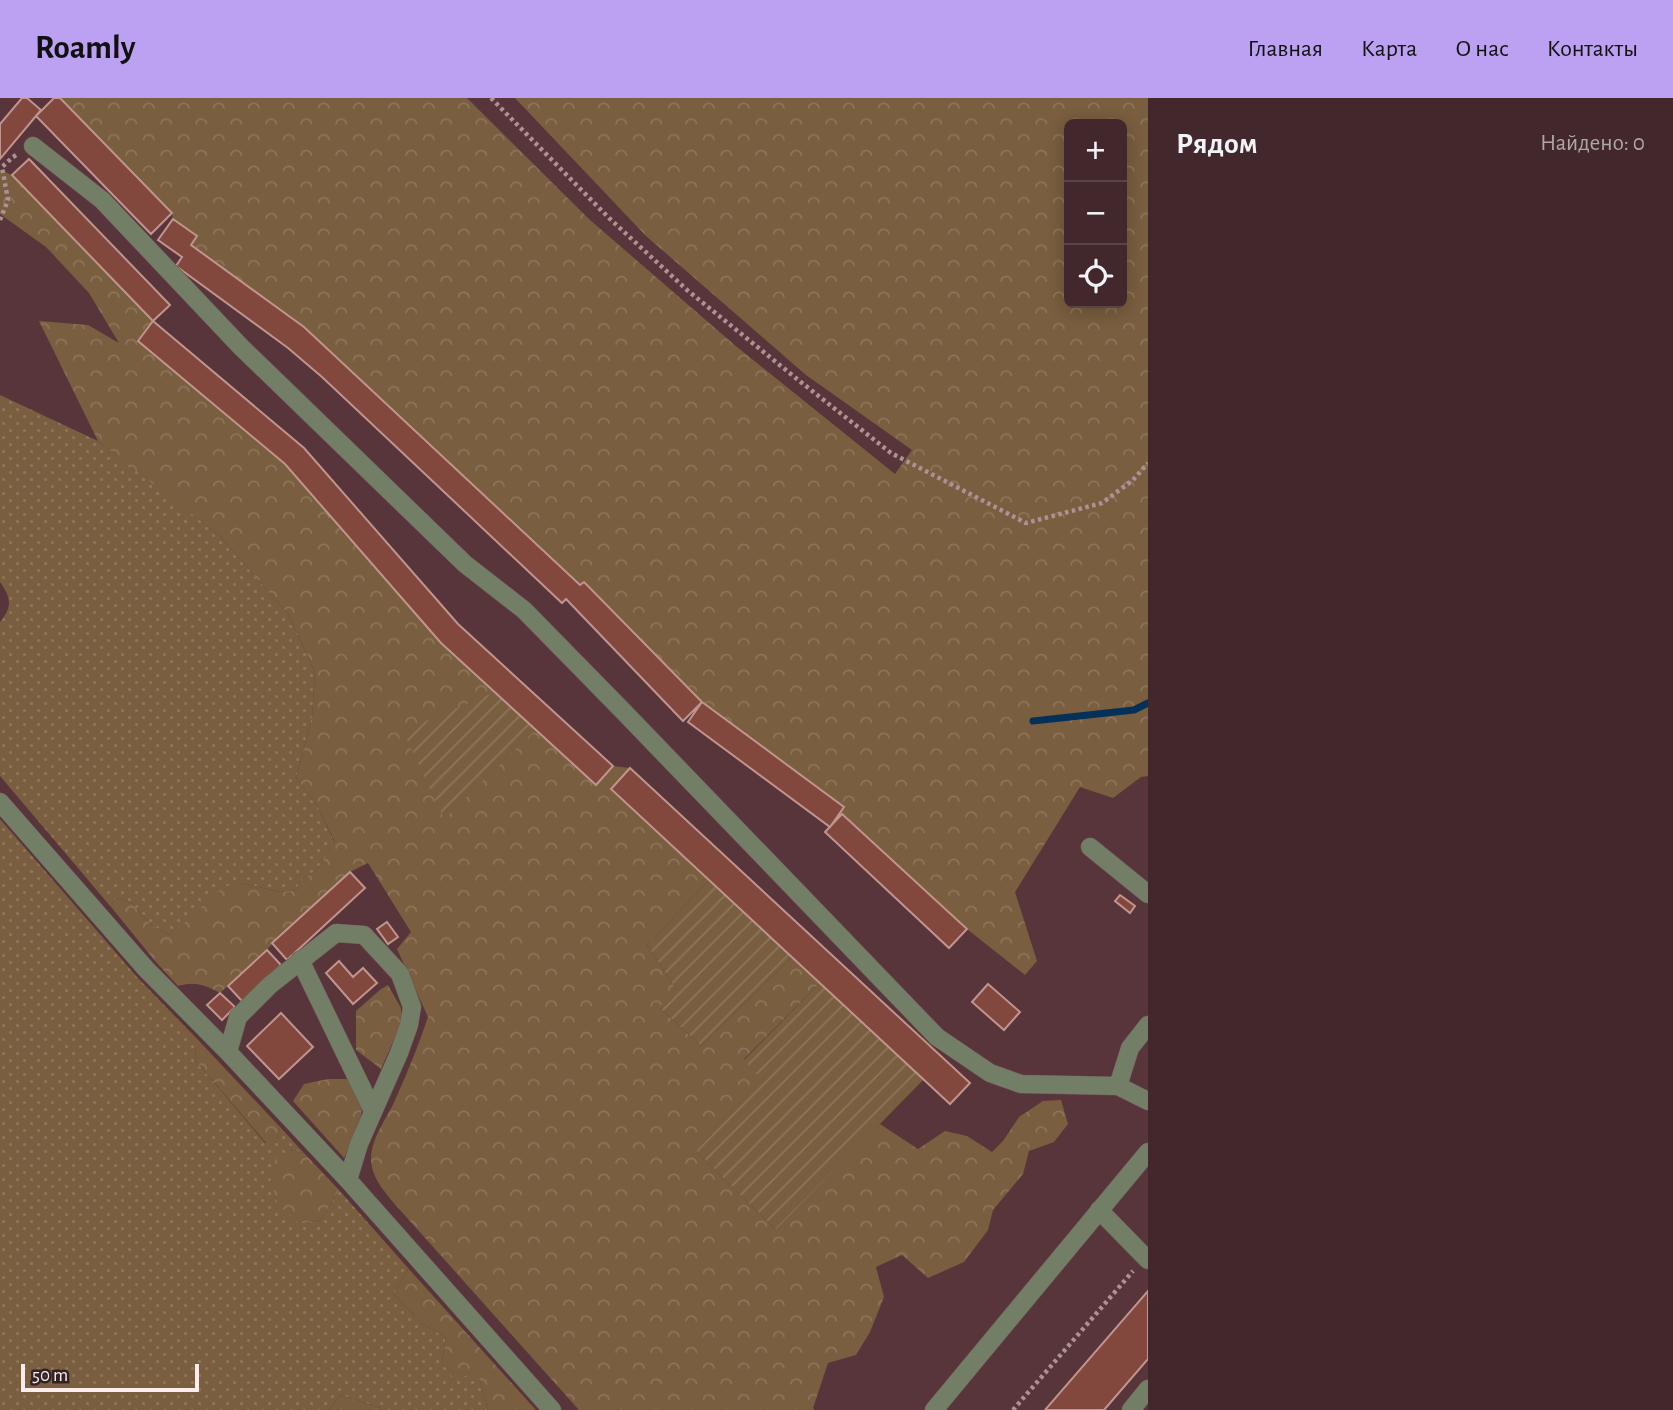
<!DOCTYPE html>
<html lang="ru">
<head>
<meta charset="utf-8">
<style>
	body { margin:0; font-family:"Alegreya Sans",sans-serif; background:#4c3438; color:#f1f3f6 }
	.controls { position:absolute; right:21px; top:21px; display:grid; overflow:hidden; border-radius:10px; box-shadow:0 4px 18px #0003 }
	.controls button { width:63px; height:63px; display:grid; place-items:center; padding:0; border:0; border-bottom:2px solid #5a4448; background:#42282c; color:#f1f3f6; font:35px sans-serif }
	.scale { position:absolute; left:21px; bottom:18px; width:178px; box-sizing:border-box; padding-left:7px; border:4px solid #feebed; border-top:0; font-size:19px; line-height:24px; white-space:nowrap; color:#feebed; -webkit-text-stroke:5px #332224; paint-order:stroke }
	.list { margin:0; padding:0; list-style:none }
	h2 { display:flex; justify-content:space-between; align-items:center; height:91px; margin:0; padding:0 28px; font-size:30px }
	h2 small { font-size:23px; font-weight:400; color:#aea6a9 }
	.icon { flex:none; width:38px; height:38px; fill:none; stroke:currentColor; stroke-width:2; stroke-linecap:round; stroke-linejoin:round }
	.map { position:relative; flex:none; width:1148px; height:1312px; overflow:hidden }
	header { display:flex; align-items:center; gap:42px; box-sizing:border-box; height:98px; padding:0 35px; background:#bca0f2; color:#111 }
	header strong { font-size:33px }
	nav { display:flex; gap:38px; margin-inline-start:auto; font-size:24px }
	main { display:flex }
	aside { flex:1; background:#42282c }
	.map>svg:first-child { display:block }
</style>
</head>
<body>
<header>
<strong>Roamly</strong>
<nav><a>Главная</a><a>Карта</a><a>О нас</a><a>Контакты</a></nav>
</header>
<main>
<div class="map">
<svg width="1148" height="1312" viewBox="0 0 1148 1312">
	<defs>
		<pattern id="grass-dots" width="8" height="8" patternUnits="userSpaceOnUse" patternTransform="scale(1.75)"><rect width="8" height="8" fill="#795e3f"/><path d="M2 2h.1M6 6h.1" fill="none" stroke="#8d755b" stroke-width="1.8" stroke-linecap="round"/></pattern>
		<pattern id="forest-crowns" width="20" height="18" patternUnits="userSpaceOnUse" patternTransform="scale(1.75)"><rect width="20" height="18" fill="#795e3f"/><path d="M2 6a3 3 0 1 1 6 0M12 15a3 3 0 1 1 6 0" fill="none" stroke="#8d755b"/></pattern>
		<pattern id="garden-furrows" width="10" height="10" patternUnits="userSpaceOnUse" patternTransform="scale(1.75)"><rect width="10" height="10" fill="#795e3f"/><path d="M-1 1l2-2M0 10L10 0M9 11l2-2" fill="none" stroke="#8d755b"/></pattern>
	</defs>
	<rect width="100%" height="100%" fill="#58353a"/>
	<path fill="url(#grass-dots)" d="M0,297l98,46 77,59 44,35 69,79 27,58 -3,45 -16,61 21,27 18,38 -19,28 -15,8 -5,11 -16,2 -38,-9 -73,52 -18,-10 -19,-22 -16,-5 -5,9 -111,-131v-154c13,-16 11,-24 0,-40z
		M0,721l137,158 65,67 -6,4 -1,12 70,83 13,-6 2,-10 24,26 -14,-3 9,74 22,-4 18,-30 69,78 -14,26 28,30 24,13 -4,25 36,13 10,35h-106l-1,-2 -41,-13 -11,15h-329z"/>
	<path fill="url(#forest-crowns)" fill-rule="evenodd" d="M60,0h407l123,122 147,127 158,127 17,-24 -106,-75 -160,-139 -131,-138h633v678l-7,1 -28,21 -33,-11 -65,105 22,69 -12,14 -58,-46 -125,-115 -12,13 14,-20 -142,-105 -118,-120 -4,3 -276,-258 -113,-82 6,-9 -24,-17 -1,-6zM1069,26h53v179h-53z
		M0,72l12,5 141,146 -14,20 146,123 210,228 -51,126 92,-89 60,56 17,-19 17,2 -18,21 97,91 -62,65 29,44 -16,19 41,38 91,-89 28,26 -76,76 19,21 -67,71 80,79 104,-106 38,25 27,-18 22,5 25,16 11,-11 16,-24 24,-16 18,-1 7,24 -14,18 -25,9 -6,23 -30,36 -5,20 -24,32 -36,16 -26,-23 -26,12 8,30 -14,35 -14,23 -28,8 -15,45 1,2h-235l-187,-209c-10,-13 -21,-25 -21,-43 1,-22 17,-41 25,-60 12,-27 23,-54 32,-81l-31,-68 14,-17 -43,-69 -18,9 -130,121c-15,-8 -25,-12 -42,-7l-23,-25 -44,-54 5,-9 16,5 19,22 18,10 13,-10 41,-38 19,-4 38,9 16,-2 5,-11 15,-8 19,-29 -18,-37 -21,-27 16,-61 3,-45 -27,-58 -69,-79 -121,-94 -59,-120 49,4 31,18 -30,-50 -43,-46 -46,-33z
		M388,887l13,23v15l-20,46 -25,-19v-39l25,-22z
		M202,946l78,83 -2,10 -12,6 -71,-83 1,-12z
		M328,981h20l14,29 -2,15 -16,35 -51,-57 11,-17z
		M290,1052l14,3 35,37 -18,30 -22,4 -22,-21 -7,-26 6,-20z
		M408,1170l128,142h-48l-10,-35 -26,2 -10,-15 4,-25 -24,-13 -28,-30z
		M340,1297l41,13 1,2h-53z"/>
	<path fill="url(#garden-furrows)" d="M495,594l41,37 -92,90 -41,-88z
		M709,782l83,77 -91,89 -42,-39 17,-18 -29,-44z
		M820,885l104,96 -148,151 -80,-79 66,-71 -18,-20z"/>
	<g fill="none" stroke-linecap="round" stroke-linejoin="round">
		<path stroke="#043158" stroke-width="7" d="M1033,623l101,-11 14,-7"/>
	</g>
	<path fill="#82473d" stroke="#bf958e" stroke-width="2" d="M22,0h5l14,12 -41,49v-35z
		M54,0h6l112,115 -21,21 -115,-118z
		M29,61l141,146 -17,16 -141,-146z
		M173,121l24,17 -6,9 113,82 276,258 4,-3 118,120 -19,19 -117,-122 -4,4 -240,-226 -34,-29 -112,-82 6,-9 -24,-17z
		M153,223l151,127 154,176 155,142 -17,19 -155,-142 -156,-179 -147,-123z
		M702,604l142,105 -14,20 -142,-105z
		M630,670l340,315 -20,21 -339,-315z
		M842,716l125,115 -18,19 -124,-116z
		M350,774l15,16 -78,72 -15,-17z
		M1120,797l15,11 -5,7 -15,-12z
		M387,824l11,15 -10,7 -11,-15z
		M267,852l14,15 -39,36 -14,-15z
		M339,863l14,16 10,-9 14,15 -24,21 -27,-31z
		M988,886l32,28 -16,18 -32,-28z
		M220,895l15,14 -13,13 -15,-15z
		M281,915l32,34 -34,32 -32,-33z
		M1148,1193v68l-44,51h-59z"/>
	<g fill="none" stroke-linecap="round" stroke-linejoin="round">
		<g stroke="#735257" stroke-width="19">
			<path id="minor" d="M33,48l69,54 139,147 224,217 59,46 99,101 314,326 53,36 31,11 97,2 30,15
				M0,704l146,167 82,83 120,128 204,230
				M1090,749l58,47
				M300,862l73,151
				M228,954l10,-35 32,-32 66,-52 28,2 36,39 12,33 -3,18 -10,28 -40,91 -11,36
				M1118,988l12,-38 18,-23
				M1099,1112l49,50
				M934,1312l214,-258
				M1131,1312l17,-21"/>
		</g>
		<path stroke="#ad9295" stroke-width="4.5" stroke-dasharray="3.5 3.5" stroke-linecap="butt" d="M491,0l118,120 78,72 110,89 94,74 135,70 76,-20 31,-23 15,-17
			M0,122l8,-20 -6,-33 11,-10 5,-3
			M1013,1312l120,-139"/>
		<use href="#minor" stroke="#727e66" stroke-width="18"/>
	</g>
</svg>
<div class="controls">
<button>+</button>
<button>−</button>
<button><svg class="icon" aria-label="locate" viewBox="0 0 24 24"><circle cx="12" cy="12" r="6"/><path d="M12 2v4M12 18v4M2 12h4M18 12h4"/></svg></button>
</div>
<div class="scale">50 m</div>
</div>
<aside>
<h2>Рядом<small>Найдено: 0</small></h2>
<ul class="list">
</ul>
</aside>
</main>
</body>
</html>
